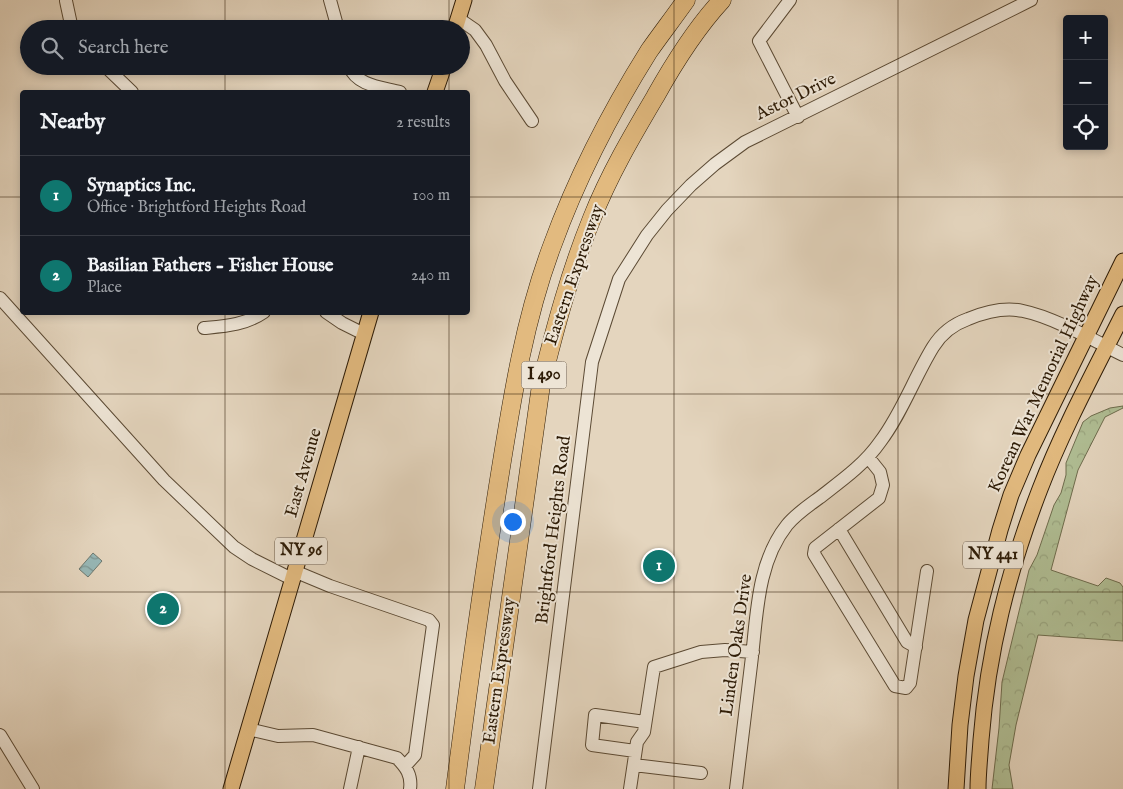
<!DOCTYPE html>
<html lang="en">
<head>
<meta charset="utf-8">
<style>
	body { margin:0; font-family:"IM FELL English",serif; background:#20242c; color:#f1f3f6 }
	.controls { position:absolute; right:15px; top:15px; display:grid; overflow:hidden; border-radius:5px; box-shadow:0 2px 8px #0003 }
	.controls button { width:45px; height:45px; display:grid; place-items:center; padding:0; border:0; border-bottom:1px solid #363941; background:#171b24; color:#f1f3f6; font:25px sans-serif }
	.you { position:absolute; left:512px; top:521px; width:18px; height:18px; margin:-12px; border:4px solid #fff; border-radius:50%; background:#1a73e8; box-shadow:0 0 0 8px #1a73e833 }
	.badge { display:grid; place-items:center; width:32px; height:32px; border-radius:50%; background:#0f766e; color:#fff; font-size:16px; font-weight:700 }
	.pin { position:absolute; translate:-50% -50%; border:2px solid #fff; box-shadow:0 1px 5px #0006 }
	.list { margin:0; padding:0; list-style:none }
	h2 { display:flex; justify-content:space-between; align-items:center; height:65px; margin:0; padding:0 20px; font-size:21px }
	h2 small { font-size:16px; font-weight:400; color:#9ea1a6 }
	.list li { display:grid; grid-template-columns:32px 1fr auto; gap:15px; align-items:center; box-sizing:border-box; height:80px; padding:0 20px; border-top:1px solid #363941 }
	.list b { display:block; font-size:19px; white-space:nowrap }
	.list p { margin:0; font-size:16px; white-space:nowrap; color:#9ea1a6 }
	.list em { font-size:16px; font-style:normal; color:#9ea1a6 }
	.icon { flex:none; width:28px; height:28px; fill:none; stroke:currentColor; stroke-width:2; stroke-linecap:round; stroke-linejoin:round }
	.map { position:relative; flex:none; width:1123px; height:789px; overflow:hidden }
	.search { position:absolute; background:#171b24; box-shadow:0 2px 8px #0003; left:20px; top:20px; width:450px; height:55px; display:flex; align-items:center; gap:12px; box-sizing:border-box; padding:0 18px; border-radius:28px; color:#9ea1a6; font-size:19px }
	.panel { position:absolute; background:#171b24; box-shadow:0 2px 8px #0003; left:20px; top:90px; width:450px; height:225px; border-radius:5px }
	.map>svg:first-child { display:block }
</style>
</head>
<body>
<div class="map">
<svg width="1123" height="789" viewBox="0 0 1123 789">
	<defs>
		<pattern id="forest-crowns" width="20" height="18" patternUnits="userSpaceOnUse" patternTransform="scale(1.25)"><rect width="20" height="18" fill="#b0be94"/><path d="M2 6a3 3 0 1 1 6 0M12 15a3 3 0 1 1 6 0" fill="none" stroke="#98a37e"/></pattern>
		<pattern id="water-waves" width="16" height="10" patternUnits="userSpaceOnUse" patternTransform="scale(1.25)"><rect width="16" height="10" fill="#97b8b7"/><path d="M0 5q4-4 8 0t8 0" fill="none" stroke="#7c9593"/></pattern>
	</defs>
	<rect width="100%" height="100%" fill="#e4d5be"/>
	<filter id="stains"><feTurbulence type="fractalNoise" baseFrequency=".004" numOctaves="4"/><feColorMatrix values="0 0 0 0 .2 0 0 0 0 .09 0 0 0 0 .02 0 0 0 .5 -.17"/></filter>
	<radialGradient id="worn" r=".72"><stop offset=".6" stop-color="#630" stop-opacity="0"/><stop offset="1" stop-color="#630" stop-opacity=".3"/></radialGradient>
	<path fill="url(#forest-crowns)" stroke="#6e6c4d" d="M1123,406v2l-18,9 -27,53 -27,100 47,16 8,-8 14,5 3,4v54l-85,-6 -22,90 -7,40 4,24h-21l7,-61 3,-46 27,-112 8,-15 17,-50 7,-12 5,-18v-12l17,-41 8,-6 19,-8z"/>
	<path fill="url(#water-waves)" stroke="#6d7970" d="M93,553l9,8 -14,16 -9,-8z"/>
	<g fill="none" stroke-linecap="round" stroke-linejoin="round">
		<g stroke="#5b4a34" stroke-width="14">
			<path id="minor" d="M330,0l8,29
				M790,0l-31,41 39,76
				M66,1l6,28
				M459,19l16,11 11,15 19,36 27,40
				M105,66l27,26
				M349,66c8,20 32,21 51,26
				M0,298l164,182 70,67 18,12 40,20
				M326,312l16,11 22,11
				M204,328c22,-2 41,-3 60,-16
				M868,457l12,15 3,13 -4,13 -64,50 -1,6 81,132 11,2 4,-5 17,-112
				M839,529l68,113 9,5
				M294,571l36,15 99,34 4,5 -18,130 -10,11
				M248,729l30,7 35,-1 84,23c9,9 15,17 13,31
				M0,735l33,54
				M635,751l-43,-6 3,-30 50,7
				M634,765l67,8
				M350,789l9,-42
				M539,789l53,-427 27,-83 28,-44 20,-25 24,-25 24,-21 30,-22 286,-142
				M630,789l7,-47 7,-10 10,-65 47,-15 24,-2 28,2
				M736,789c5,-41 10,-83 15,-124 6,-47 5,-101 36,-140 9,-11 21,-19 32,-27 22,-17 45,-33 61,-56 22,-29 34,-64 53,-95 8,-13 21,-23 35,-28 17,-7 37,-12 55,-8 30,6 72,30 100,44"/>
		</g>
		<g stroke="#2d1b06" stroke-width="17">
			<path id="major" d="M455,29l9,-29
				M435,92l9,-26
				M231,789l140,-477
				M956,789l4,-64 6,-49 10,-56 24,-90 11,-35 17,-40 95,-194
				M978,789c0,-16 2,-33 3,-49 7,-89 27,-168 59,-251 23,-60 54,-117 83,-175"/>
		</g>
		<g stroke="#2d1b06" stroke-width="19">
			<path id="highway" d="M455,789c13,-101 27,-202 43,-303 13,-81 25,-163 54,-240 24,-66 60,-136 97,-195 12,-17 25,-34 37,-51
				M484,789l57,-404c14,-57 29,-113 51,-167 17,-43 40,-82 63,-121 19,-34 41,-69 67,-97"/>
		</g>
		<use href="#minor" stroke="#ede4d5" stroke-width="12"/>
		<use href="#major" stroke="#e2ba7f" stroke-width="15"/>
		<use href="#highway" stroke="#e2ba7f" stroke-width="18"/>
	</g>
	<path fill="none" stroke="#2d1b06" stroke-width="1" stroke-opacity="0.55" d="M225,0v29M449,0v29M674,0v789M898,0v789M225,66v26M449,66v26M0,197h22M468,197h655M225,312v477M449,312v477M0,394h1123M0,592h1123"/>
	<g text-anchor="middle" dominant-baseline="central" stroke-width="4" stroke-linejoin="round" paint-order="stroke">
		<g fill="#ede4d5" stroke="#675744" stroke-width="1">
			<rect x="521.5" y="361.5" width="45" height="27" rx="4"/>
			<rect x="275" y="537.5" width="52" height="27" rx="4"/>
			<rect x="963" y="541.5" width="60" height="27" rx="4"/>
		</g>
		<g font-size="16" font-weight="bold" fill="#2d1b06">
			<text x="544" y="375">I 490</text>
			<text x="301" y="551">NY 96</text>
			<text x="993" y="555">NY 441</text>
		</g>
		<g font-size="18" fill="#2d1b06" stroke="#ede4d5">
			<text transform="translate(796 97) rotate(-26)">Astor Drive</text>
			<text transform="translate(575 275) rotate(-71)">Eastern Expressway</text>
			<text transform="translate(1044 384) rotate(-65)">Korean War Memorial Highway</text>
			<text transform="translate(304 473) rotate(-74)">East Avenue</text>
			<text transform="translate(554 530) rotate(-83)">Brightford Heights Road</text>
			<text transform="translate(737 645) rotate(-82)">Linden Oaks Drive</text>
			<text transform="translate(500 671) rotate(-82)">Eastern Expressway</text>
		</g>
	</g>
	<rect width="100%" height="100%" filter="url(#stains)"/>
	<rect width="100%" height="100%" fill="url(#worn)"/>
</svg>
<div class="controls">
<button>+</button>
<button>−</button>
<button><svg class="icon" aria-label="locate" viewBox="0 0 24 24"><circle cx="12" cy="12" r="6"/><path d="M12 2v4M12 18v4M2 12h4M18 12h4"/></svg></button>
</div>
<div class="you"></div>
<div class="pin badge" style="left:659px;top:566px">1</div>
<div class="pin badge" style="left:163px;top:609px">2</div>
<div class="search"><svg class="icon" aria-label="search" viewBox="0 0 24 24"><circle cx="10" cy="10" r="6"/><path d="M15 15l6 6"/></svg>Search here</div>
<section class="panel">
<h2>Nearby<small>2 results</small></h2>
<ul class="list">
<li><span class="badge">1</span><div><b>Synaptics Inc.</b><p>Office · Brightford Heights Road</p></div><em>100 m</em></li>
<li><span class="badge">2</span><div><b>Basilian Fathers - Fisher House</b><p>Place</p></div><em>240 m</em></li>
</ul>
</section>
</div>
</body>
</html>
